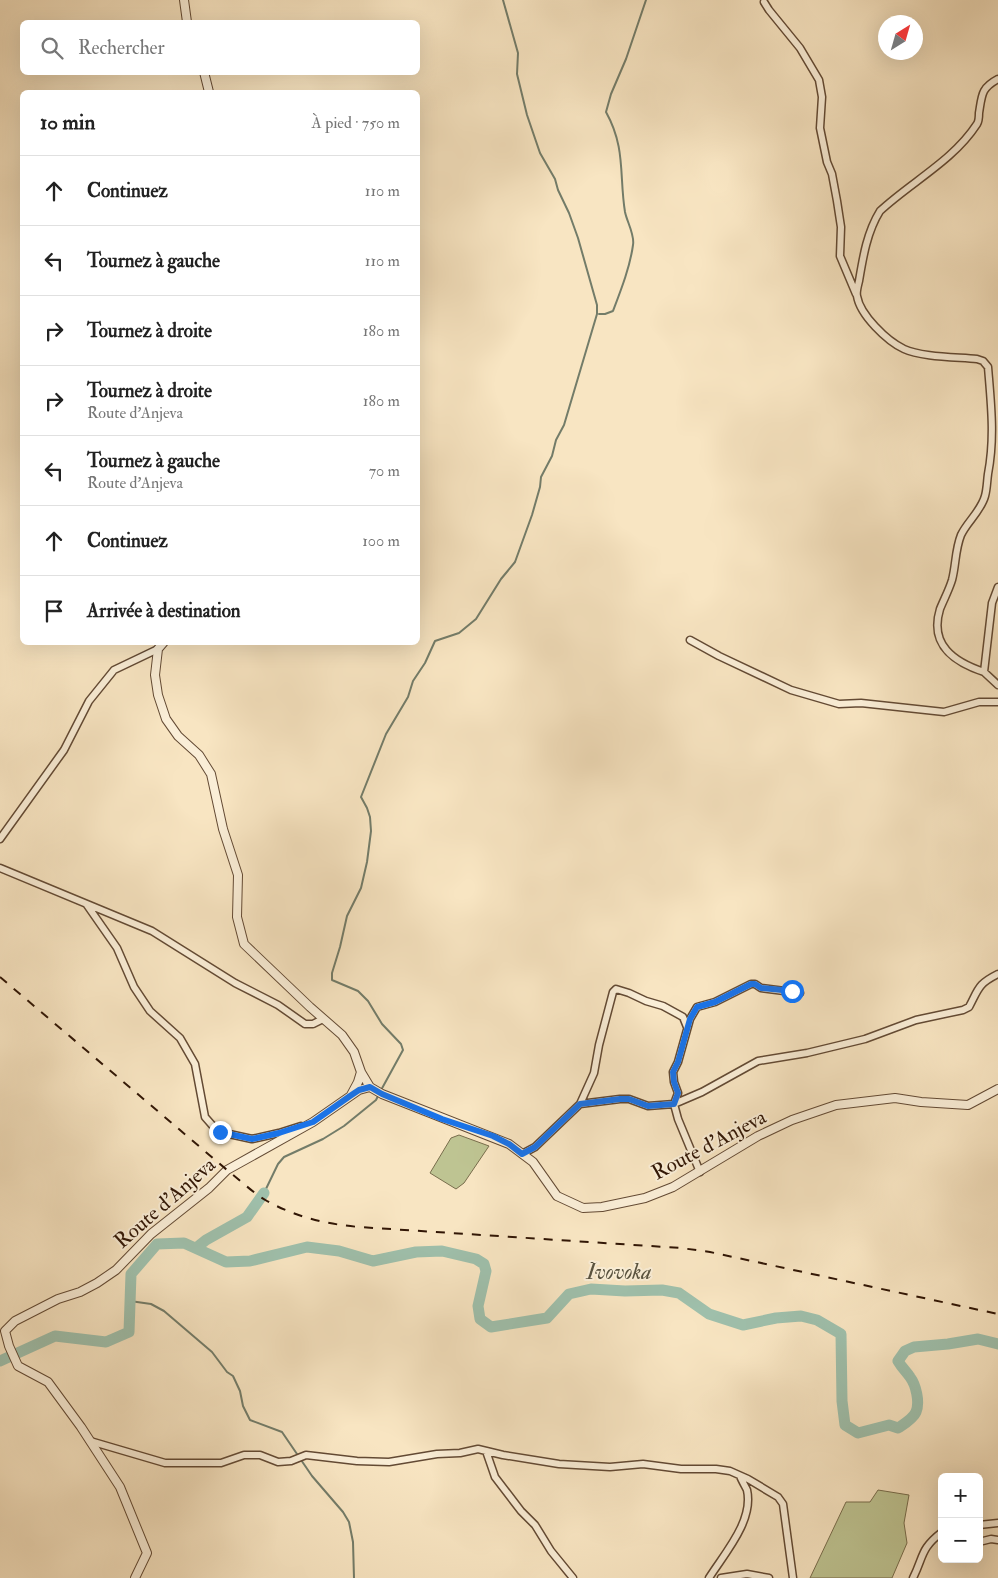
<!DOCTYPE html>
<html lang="fr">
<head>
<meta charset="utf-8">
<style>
	body { margin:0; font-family:"IM FELL Double Pica",serif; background:#f6f6f6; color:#222 }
	.controls { position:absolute; right:15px; bottom:15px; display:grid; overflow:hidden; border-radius:8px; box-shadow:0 5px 20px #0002 }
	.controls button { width:45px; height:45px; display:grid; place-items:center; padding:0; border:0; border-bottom:1px solid #e0e0e0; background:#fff; color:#222; font:25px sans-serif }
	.compass { position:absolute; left:878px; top:15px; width:45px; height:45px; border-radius:50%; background:#fff; box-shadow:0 5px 20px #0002; rotate:37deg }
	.stop { position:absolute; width:15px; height:15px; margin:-11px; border:4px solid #1a73e8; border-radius:50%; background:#fff }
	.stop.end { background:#1a73e8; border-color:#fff; box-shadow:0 1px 5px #0008 }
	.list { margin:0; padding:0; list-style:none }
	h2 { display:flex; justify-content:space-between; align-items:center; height:65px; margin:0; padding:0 20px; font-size:21px }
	h2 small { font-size:16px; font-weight:400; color:#767676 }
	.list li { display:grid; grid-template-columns:32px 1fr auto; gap:15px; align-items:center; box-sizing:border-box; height:70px; padding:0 20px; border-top:1px solid #e0e0e0 }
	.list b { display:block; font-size:19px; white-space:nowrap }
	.list p { margin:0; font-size:16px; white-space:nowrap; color:#767676 }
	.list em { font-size:16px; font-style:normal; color:#767676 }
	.icon { flex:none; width:28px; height:28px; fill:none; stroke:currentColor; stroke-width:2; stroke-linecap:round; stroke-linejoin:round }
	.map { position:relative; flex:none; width:998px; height:1578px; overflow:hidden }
	.search { position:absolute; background:#fff; box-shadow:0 5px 20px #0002; left:20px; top:20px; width:400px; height:55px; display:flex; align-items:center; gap:12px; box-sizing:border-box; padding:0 18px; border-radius:8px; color:#767676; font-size:19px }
	.panel { position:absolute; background:#fff; box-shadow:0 5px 20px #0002; left:20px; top:90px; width:400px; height:555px; border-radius:8px }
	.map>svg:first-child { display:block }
</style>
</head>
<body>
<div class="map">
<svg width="998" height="1578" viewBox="0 0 998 1578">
	<rect width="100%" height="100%" fill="#f8e5c2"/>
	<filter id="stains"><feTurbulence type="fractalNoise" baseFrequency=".004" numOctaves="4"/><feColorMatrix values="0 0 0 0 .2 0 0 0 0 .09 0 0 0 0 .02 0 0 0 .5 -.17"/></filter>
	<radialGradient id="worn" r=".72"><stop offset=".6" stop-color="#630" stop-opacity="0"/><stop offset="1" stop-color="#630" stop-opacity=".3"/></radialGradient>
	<path fill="#bec492" stroke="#786d4c" d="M459,1135l30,11 -25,37 -8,6 -26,-16 21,-35z
		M878,1490l31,5 -5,28 3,20 -15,35h-82l36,-76h24z"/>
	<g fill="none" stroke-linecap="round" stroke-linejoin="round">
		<path stroke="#737c69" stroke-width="2" d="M599,314h6l8,-3c8,-21 17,-44 20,-66 2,-10 -6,-23 -8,-33 -6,-37 1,-64 -19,-100l5,-18 15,-35 20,-59
			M380,1092l23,-42 -2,-6 -19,-20 -14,-23 -10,-10 -26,-11v-7l8,-26 7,-31 14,-28 6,-26 4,-31 -1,-14 -3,-9 -6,-11 25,-63 22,-37 5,-16 12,-18 10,-22 24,-8 17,-14 25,-40 14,-17 17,-47 8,-28 1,-10 11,-21 4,-16 8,-15 33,-111v-9l-19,-67 -9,-25 -11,-23 -3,-11 -15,-26 -13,-38 -10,-41 1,-21 -15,-53
			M264,1193l14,-29 6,-7 39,-18 21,-13 32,-26 2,-4
			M130,1301l21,3 13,7 48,41 15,20 6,4 7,15 3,15 7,14 32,12 30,44 31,36 6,10 4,20 1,36"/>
		<path stroke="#9fc0ac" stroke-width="11" d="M196,1248l10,-8 41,-23 17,-24
			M0,1361l55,-25 51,6 23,-10 2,-58 26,-30 27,-1 42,19 24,-1 57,-14 32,4 34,10 43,-9 26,-1 34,8 8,5 2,7 -8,35 2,13 11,8 56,-9 22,-24 22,-5 34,2 37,-1 17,3 30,21 34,11 33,-7 25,-2 16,4 24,14 1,67 3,24 13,8 31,-8 9,3c6,-4 15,-9 18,-16 4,-10 0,-27 -6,-35 -4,-6 -8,-9 -12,-16l7,-10 9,-4 34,-3 30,-5 20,5"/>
		<g stroke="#634a34" stroke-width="9">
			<path id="minor" d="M764,2l5,8 31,38 19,32 3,17 -2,31 7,34 5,12 5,27 4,26 -1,29 16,38
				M998,587l-6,16 -8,69 14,13
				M690,640l29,16 72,34 48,14 22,-1 83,9 35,-10h19
				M984,672c-30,-10 -55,-27 -44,-63 4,-10 9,-19 12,-29 4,-15 3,-30 9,-45 6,-13 20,-24 24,-39 2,-7 2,-15 3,-22 7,-37 3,-70 0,-107l-5,-6 -6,-2c-20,-2 -56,-2 -73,-10 -17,-8 -44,-34 -47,-53 -1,-4 1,-11 2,-15 4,-24 8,-49 21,-70 31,-29 73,-50 97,-87 2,-3 2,-7 2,-11 3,-18 2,-25 19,-34
				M0,839l64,-89 25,-49 25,-31 44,-21
				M0,868l152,63 83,52 43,22 27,19h8l10,-5
				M87,905l30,43 17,39 16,24 30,27 15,26 10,53 7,8 8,7 32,7 27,-6 22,-7
				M580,1104l14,-31 5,-28 14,-53 3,-3 13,4 17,8 17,5 20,11 4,10
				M522,1154l13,-7 45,-43 40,-5h9l19,7 26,-2 28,-12 56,-31 49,-8 58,-14 51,-19 47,-10 6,-3c10,-19 9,-23 29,-33
				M700,1172l-22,-53 -4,-15 4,-11 -4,-11 -1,-10 5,-10 12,-43 7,-12 18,-5 36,-18h4l6,4 39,5
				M90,1441l75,22h56l23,-8h16l18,7 13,-1 15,-6 51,6 32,1 48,-8 23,-1 18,-4 25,6 56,9 51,3 33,-3 38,5h35l14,2 18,8 30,18 5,7 10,74
				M486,1451l9,26 26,34 14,14 16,26 22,27
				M979,1525l19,-2
				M979,1542l12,-3 7,1
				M709,1578c15,-24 45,-57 38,-88 -2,-4 -5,-9 -7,-14
				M721,1578l26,-4 22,4
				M913,1578c11,-22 7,-29 29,-46"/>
		</g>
		<g stroke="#634a34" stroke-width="10">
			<path id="tertiary" d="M184,0l3,22
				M204,72l5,20
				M164,642l-6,7 -3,26 3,20 8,24 12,17 21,19 12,19 12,55 15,46 -1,42 7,27 66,63 32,28 12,17 7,20 9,15 12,7 127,50 24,18 24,34 26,12 19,-1 43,-9 28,-11 85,-51 34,-16 44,-15 59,-7 26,4 47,3 30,-16
				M351,1095l7,-13 3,-10
				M135,1578l12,-25 -27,-66 -39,-60 -33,-45 -30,-16 -9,-20 -4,-15 10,-10 43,-22 22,-7 17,-9 19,-13 35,-36 58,-46 18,-18 86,-48 46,-32 11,-3"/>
		</g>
		<use href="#minor" stroke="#faeed7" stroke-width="6"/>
		<use href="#tertiary" stroke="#faeed7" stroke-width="8"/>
		<path stroke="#311605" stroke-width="2" stroke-dasharray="9 9" stroke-linecap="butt" d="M0,977l227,193c13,10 26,23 40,31 29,16 58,23 92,26l322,21 29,4 288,62"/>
	</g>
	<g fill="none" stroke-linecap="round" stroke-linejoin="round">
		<path stroke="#1a73e8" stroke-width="6" d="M220,1132l32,7 27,-6 34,-11 37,-26 9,-6 11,-3 12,7 60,25 51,17 16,8 13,10 13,-7 45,-43 40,-5h9l19,7 26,-2 4,-11 -4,-11 -1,-10 5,-10 12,-43 7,-12 18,-5 36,-18h4l6,4 31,3"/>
	</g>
	<g text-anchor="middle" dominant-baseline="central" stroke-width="4" stroke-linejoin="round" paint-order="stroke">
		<g font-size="21" fill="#311605" stroke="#faeed7">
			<text transform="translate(709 1145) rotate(-28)">Route d'Anjeva</text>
			<text transform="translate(165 1203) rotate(-41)">Route d'Anjeva</text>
		</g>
		<g font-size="22" font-style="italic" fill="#58523f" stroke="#faeed7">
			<text x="619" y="1272">Ivovoka</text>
		</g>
	</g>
	<rect width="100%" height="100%" filter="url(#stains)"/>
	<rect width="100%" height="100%" fill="url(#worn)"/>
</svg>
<div class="controls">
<button>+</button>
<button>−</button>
</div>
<svg class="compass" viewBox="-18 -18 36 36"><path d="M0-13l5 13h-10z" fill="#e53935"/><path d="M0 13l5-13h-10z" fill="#767676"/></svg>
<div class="stop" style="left:792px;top:991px"></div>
<div class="stop end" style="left:220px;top:1132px"></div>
<div class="search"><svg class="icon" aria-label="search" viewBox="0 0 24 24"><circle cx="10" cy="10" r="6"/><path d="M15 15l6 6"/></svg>Rechercher</div>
<section class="panel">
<h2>10 min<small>À pied · 750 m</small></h2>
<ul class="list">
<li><svg class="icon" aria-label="ahead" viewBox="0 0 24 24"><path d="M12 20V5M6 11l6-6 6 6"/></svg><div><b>Continuez</b></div><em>110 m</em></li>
<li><svg class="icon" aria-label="left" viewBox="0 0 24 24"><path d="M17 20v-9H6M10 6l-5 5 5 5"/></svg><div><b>Tournez à gauche</b></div><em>110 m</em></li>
<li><svg class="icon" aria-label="right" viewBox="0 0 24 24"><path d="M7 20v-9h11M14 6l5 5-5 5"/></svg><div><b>Tournez à droite</b></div><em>180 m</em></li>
<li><svg class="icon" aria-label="right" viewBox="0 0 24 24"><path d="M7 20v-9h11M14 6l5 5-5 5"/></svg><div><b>Tournez à droite</b><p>Route d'Anjeva</p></div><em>180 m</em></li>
<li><svg class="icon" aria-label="left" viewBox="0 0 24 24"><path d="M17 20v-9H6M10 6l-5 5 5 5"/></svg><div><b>Tournez à gauche</b><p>Route d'Anjeva</p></div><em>70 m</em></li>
<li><svg class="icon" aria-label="ahead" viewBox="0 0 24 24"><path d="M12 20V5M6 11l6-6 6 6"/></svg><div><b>Continuez</b></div><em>100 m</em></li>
<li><svg class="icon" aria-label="arrive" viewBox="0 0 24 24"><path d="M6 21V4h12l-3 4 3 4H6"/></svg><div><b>Arrivée à destination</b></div></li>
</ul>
</section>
</div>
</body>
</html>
